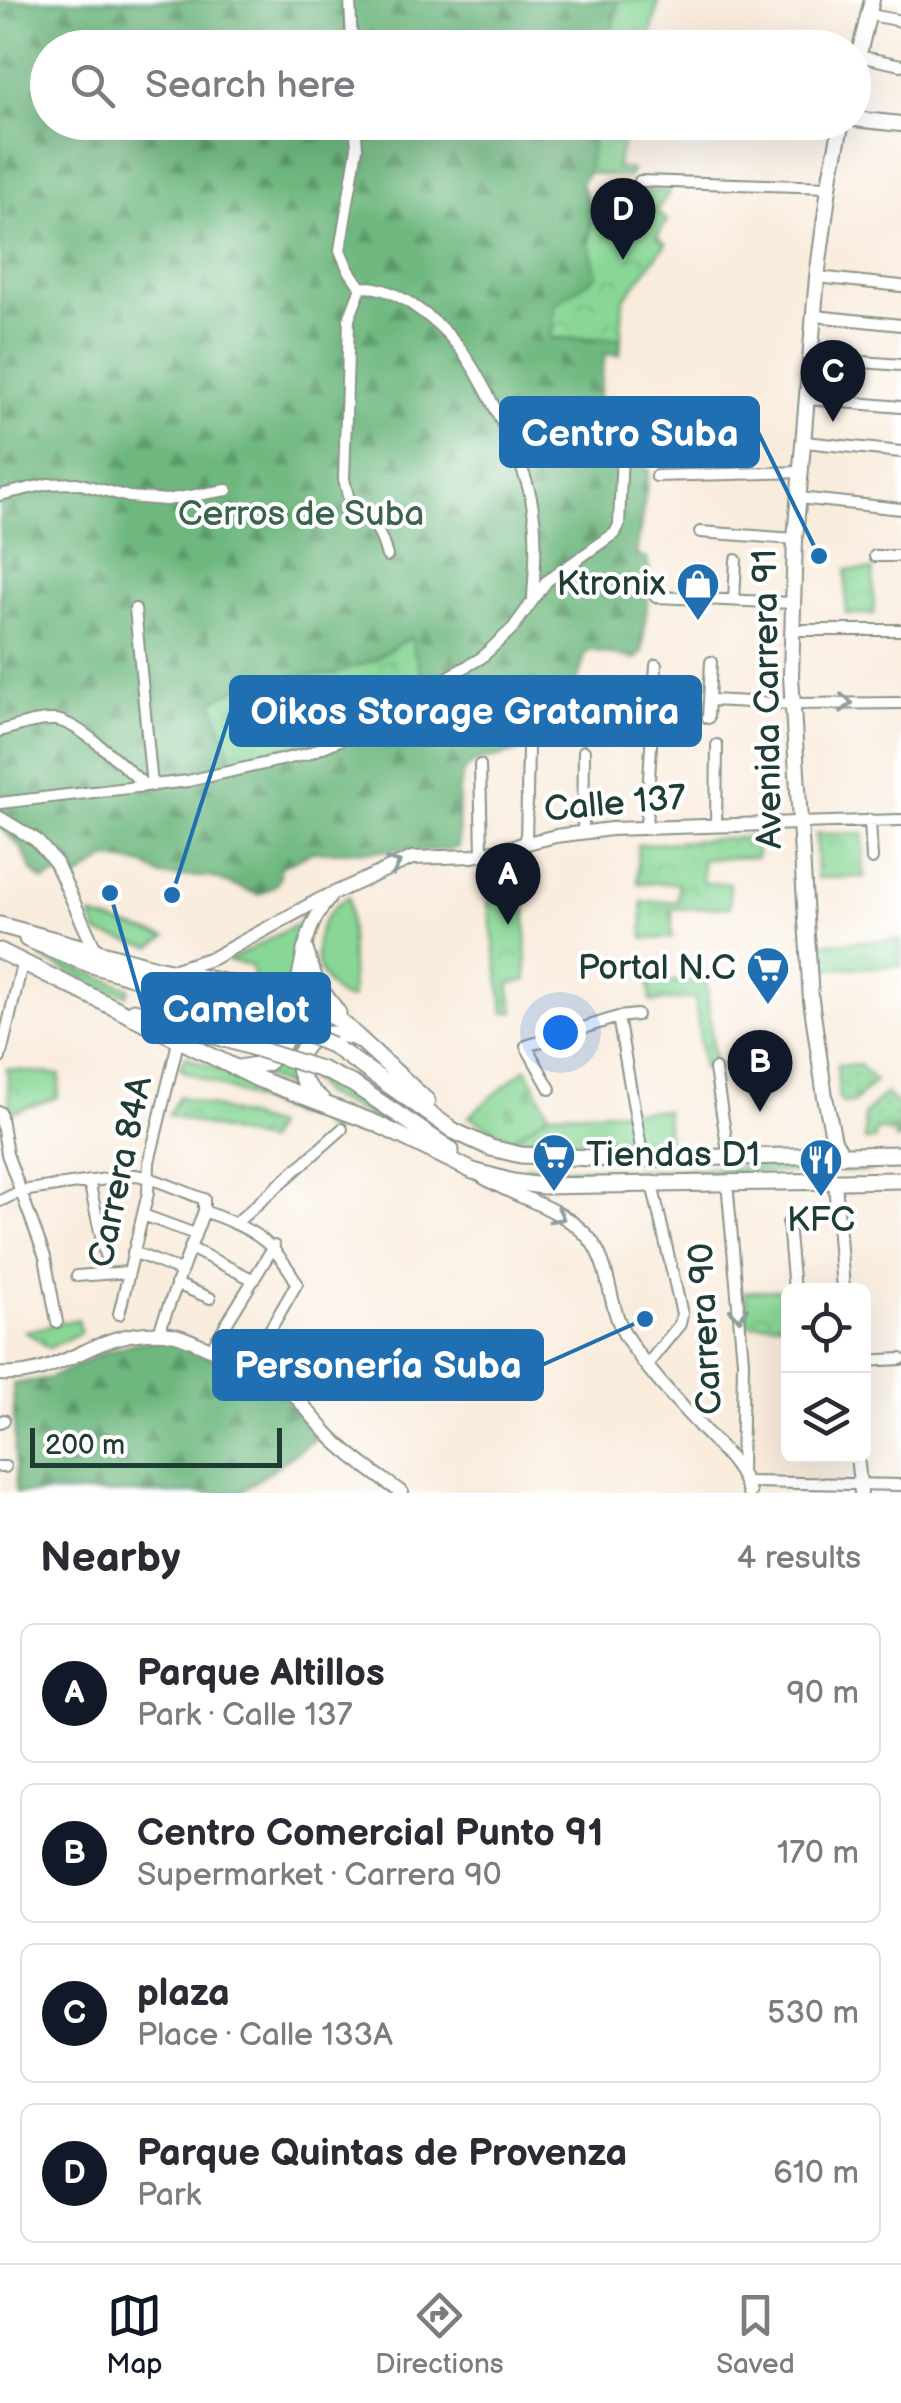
<!DOCTYPE html>
<html lang="en">
<head>
<meta charset="utf-8">
<style>
	body { margin:0; font-family:"Balsamiq Sans",sans-serif; background:#f2f2f3; color:#2b2b33 }
	.controls { position:absolute; right:30px; bottom:30px; display:grid; overflow:hidden; border-radius:15px; box-shadow:0 10px 40px #0002 }
	.controls button { width:90px; height:90px; display:grid; place-items:center; padding:0; border:0; border-bottom:2px solid #e1e1e2; background:#fff; color:#2b2b33; font:50px sans-serif }
	.scale { position:absolute; left:30px; bottom:25px; width:252px; box-sizing:border-box; padding-left:10px; border:5px solid #1f3d34; border-top:0; font-size:28px; line-height:35px; white-space:nowrap; color:#1f3d34; -webkit-text-stroke:8px #fff; paint-order:stroke }
	.you { position:absolute; left:560px; top:1032px; width:35px; height:35px; margin:-25px; border:8px solid #fff; border-radius:50%; background:#1a73e8; box-shadow:0 0 0 15px #1a73e833 }
	.badge { display:grid; place-items:center; width:65px; height:65px; border-radius:50%; background:#111827; color:#fff; font-size:32px; font-weight:700 }
	.pin { position:absolute; translate:-50% -82px; filter:drop-shadow(0 2px 5px #0008) }
	.pin::after { content:''; position:absolute; top:52px; width:35px; height:30px; background:inherit; clip-path:polygon(0 0,100% 0,50% 100%) }
	.list { margin:0; padding:0; list-style:none }
	h2 { display:flex; justify-content:space-between; align-items:center; height:130px; margin:0; padding:0 40px; font-size:42px }
	h2 small { font-size:32px; font-weight:400; color:#7c7c81 }
	.list li { display:grid; grid-template-columns:65px 1fr auto; gap:30px; align-items:center; box-sizing:border-box; height:140px; margin:0 20px 20px; padding:0 20px; border:2px solid #e1e1e2; border-radius:15px }
	.list b { display:block; font-size:38px; white-space:nowrap }
	.list p { margin:0; font-size:32px; white-space:nowrap; color:#7c7c81 }
	.list em { font-size:32px; font-style:normal; color:#7c7c81 }
	.icon { flex:none; width:55px; height:55px; fill:none; stroke:currentColor; stroke-width:2; stroke-linecap:round; stroke-linejoin:round }
	.map { position:relative; flex:none; width:901px; height:1493px; overflow:hidden }
	.search { position:absolute; background:#fff; box-shadow:0 10px 40px #0002; left:30px; right:30px; top:30px; height:110px; display:flex; align-items:center; gap:25px; box-sizing:border-box; padding:0 35px; border-radius:55px; color:#7c7c81; font-size:38px }
	.sheet { height:770px; background:#fff }
	nav { display:flex; justify-content:space-around; align-items:center; box-sizing:border-box; height:140px; border-top:2px solid #e1e1e2; background:#fff; font-size:28px; color:#7c7c81 }
	nav a { display:grid; justify-items:center; gap:5px }
	nav .on { color:#111827 }
	.map>svg:first-child { display:block }
</style>
</head>
<body>
<div class="map">
<svg width="901" height="1493" viewBox="0 0 901 1493">
	<defs>
		<pattern id="forest-firs" width="22" height="20" patternUnits="userSpaceOnUse" patternTransform="scale(2.5)"><rect width="22" height="20" fill="#6eb87f"/><path d="M5 1l3.5 6h-7zM16 11l3.5 6h-7z" fill="#5a9769"/></pattern>
		<pattern id="cemetery-stones" width="16" height="16" patternUnits="userSpaceOnUse" patternTransform="scale(2.5)"><rect width="16" height="16" fill="#89d796"/><path d="M2 7V4a2 2 0 0 1 4 0v3zM10 15v-3a2 2 0 0 1 4 0v3z" fill="#76b982"/></pattern>
		<pattern id="park-crowns" width="20" height="18" patternUnits="userSpaceOnUse" patternTransform="scale(2.5)"><rect width="20" height="18" fill="#89d796"/><path d="M2 6a3 3 0 1 1 6 0M12 15a3 3 0 1 1 6 0" fill="none" stroke="#76b982"/></pattern>
		<pattern id="garden-dots" width="8" height="8" patternUnits="userSpaceOnUse" patternTransform="scale(2.5)"><rect width="8" height="8" fill="#89d796"/><path d="M2 2h.1M6 6h.1" fill="none" stroke="#76b982" stroke-width="1.8" stroke-linecap="round"/></pattern>
	</defs>
	<rect width="100%" height="100%" fill="#fff"/>
	<filter id="ink" filterUnits="userSpaceOnUse"><feTurbulence type="fractalNoise" baseFrequency=".01" numOctaves="2"/><feDisplacementMap in="SourceGraphic" scale="20" xChannelSelector="R" yChannelSelector="G"/><feConvolveMatrix kernelMatrix="1 2 1 2 8 2 1 2 1" color-interpolation-filters="sRGB"/></filter>
	<filter id="wash" filterUnits="userSpaceOnUse"><feTurbulence type="fractalNoise" baseFrequency=".0048" numOctaves="4" result="noise"/><feDisplacementMap in="SourceGraphic" scale="40" xChannelSelector="R" yChannelSelector="G"/><feGaussianBlur stdDeviation="2.25" result="paint"/><feColorMatrix in="noise" values="0 0 0 0 0 0 0 0 0 0 0 0 0 0 0 0 0 1.4 0 .05"/><feComposite in="paint" operator="in"/></filter>
	<g filter="url(#wash)">
		<rect width="100%" height="100%" fill="#f9ecdd"/>
		<path fill="#89d796" stroke="#548a65" stroke-width="2.5" d="M349,896l3,102 -8,1c-40,-26 -35,-80 5,-103z
			M317,904l-25,82 -38,-5 -3,-16 -23,-4 75,-40 -3,-7z
			M91,916l75,21 -14,10 -54,-13z
			M43,955l86,33 -2,7 -29,-9 -56,-28z
			M90,960l119,29 47,8 12,4 14,17z
			M302,1004l37,22 -16,2 -30,28v23l6,12 -47,-19 36,-18 9,-22z
			M185,1056l157,65 -14,12 -20,-22 -15,4 -107,-43 -6,-4z
			M303,1070l33,10 83,56 -1,3 -95,-45z
			M666,1110l2,32 -158,-2 39,-27z
			M871,1164l-1,7 -291,5 -53,-7 1,-3 93,4z"/>
		<path fill="url(#forest-firs)" stroke="#467a5a" stroke-width="2.5" d="M0,0h618l-9,47 -561,1v74l548,1 -9,50 -6,11 11,27 -3,33 8,32 -40,27 -5,36 69,-1 -1,17 -15,-1 -13,91 44,7 13,19 -13,84 11,4 3,15 -8,79 -7,6 -43,-9 -6,3 -19,63 -29,15 -5,12 -12,8 -45,11 -12,8 -5,19 -1,58 -7,3 -139,2 -32,15c2,17 -7,21 -21,28l-48,-18 -50,-1 -16,-11 -38,-7 -30,21 -20,-4 -13,6 -10,-8 -14,-27 -20,-19z
			M172,1340l46,21 35,9 29,25 35,43 -78,55h-223l-3,-109 37,-6 55,-26 32,-10z"/>
		<path fill="url(#cemetery-stones)" stroke="#548a65" stroke-width="2.5" d="M526,1068l23,45 -39,27 -41,-24z"/>
		<path fill="url(#park-crowns)" stroke="#548a65" stroke-width="2.5" d="M618,0h41l-11,47h-39z
			M596,123h32l-12,45 16,2 -3,7 -42,-4z
			M635,189l35,2 -14,20 11,9 -10,17 9,7 -43,56 -2,38h-70l5,-35 41,-27 -8,-32 3,-33z
			M846,570h27l1,44h-28z
			M410,637l13,44 -101,58 -90,22 -19,-60 26,-13 46,-11 50,-3 39,-14z
			M863,833l1,44 -47,1 -1,-44z
			M756,836l1,21 -55,2 1,24h26l1,24 -58,2v29l-29,1 -1,-37 36,-1v-18h-40l-1,-38z
			M525,859l2,121 -18,4 5,28 -10,1 -21,-143z
			M901,940v26l-81,3 -1,-26z
			M706,979l9,90 -12,-1 -8,-70 -44,4 -2,-19z
			M7,1069l53,6 -2,22 -48,16z
			M179,1096l95,30 -8,16 -98,-27z
			M789,1289l-1,33 -41,3 -2,-33z
			M78,1319l3,13 -32,16 -24,-17z"/>
		<path fill="url(#garden-dots)" stroke="#548a65" stroke-width="2.5" d="M837,1065h23l15,16 -22,22h-10l-4,-4z
			M886,1093l14,15v31h-5v-11h-3l-1,5 -14,-4 -3,11h-9l-1,-25z"/>
	</g>
	<g filter="url(#ink)">
		<g fill="none" stroke-linecap="round" stroke-linejoin="round">
			<g stroke="#8c9488" stroke-width="14">
				<path id="minor" d="M350,0l2,48
					M871,15l30,6
					M858,56l43,9
					M355,122l2,26 -17,102 8,19 13,19
					M640,181l189,6
					M817,277l84,9
					M361,288c30,-6 78,34 96,57 24,28 66,117 74,153 7,34 4,66 2,100
					M361,288l-12,31 -5,160 5,21c22,17 31,29 38,56
					M815,316l86,9
					M811,358l90,7
					M808,399l93,8
					M805,442l96,10
					M656,476l146,-4
					M0,495l48,-11 29,-1 52,14 37,3 61,-10
					M799,498l102,11
					M700,532l95,7
					M875,556h26
					M656,597l137,6
					M734,600l2,-40
					M135,609l17,177
					M792,630h109
					M710,700l82,4 109,-1
					M708,718l3,-56
					M0,731c18,-5 36,-12 55,-11 25,2 71,49 91,66
					M480,765l2,88
					M0,803l188,-22 119,-27 35,-15 139,-81 32,-30 34,-47 68,-48 4,-8 3,-75
					M870,820l2,39
					M798,823l103,-3
					M716,826l1,-81
					M646,827l10,-162
					M583,832l1,-81
					M526,842l2,-94
					M618,1017l25,142
					M0,1058l23,-98
					M715,1069l14,89
					M550,1089l-24,-43 92,-29 19,-2
					M0,1112l7,42 38,103 12,65
					M89,1181l16,74
					M727,1182l16,179 -2,113
					M0,1201l21,-10 114,-16c16,1 51,18 69,24v12l-45,121
					M204,1211c47,18 68,27 93,72l-45,78
					M143,1215l52,19
					M236,1223l106,-94
					M788,1223l6,67
					M190,1248l64,32
					M133,1252l48,19
					M77,1276l52,-4
					M176,1284l34,14
					M119,1314l29,-121 1,-31 29,-120
					M211,1349l63,-103
					M864,1361l37,-2
					M646,1366l34,-42 2,-10 -30,-130
					M0,1422l4,-2
					M0,1467h5
					M746,1482l155,3"/>
			</g>
			<g stroke="#8c9488" stroke-width="16">
				<path id="tertiary" d="M0,818l36,22 20,23 40,89
					M172,971l41,-13 106,-58 93,-42 61,-2 83,-20 55,-7 187,-6
					M288,1031c12,-42 10,-99 41,-132
					M483,1177c33,21 81,31 106,61 23,28 18,69 38,100 20,32 47,60 73,88 19,21 41,39 49,67
					M835,1181l8,109
					M0,1374c55,4 87,-34 137,-40 38,-5 47,4 80,18 12,5 25,5 36,10 34,16 56,54 82,79 21,20 44,35 67,52
					M857,1456l4,37"/>
			</g>
			<g stroke="#8c9488" stroke-width="18">
				<path id="secondary" d="M854,74l18,-74
					M854,119l47,5
					M842,122l-11,51 -14,104 -22,262 -4,137 20,324 14,97 9,44 9,15"/>
			</g>
			<g stroke="#8c9488" stroke-width="19">
				<path id="primary" d="M0,925l156,43 141,29 42,23 88,81
					M27,939l62,25 181,55
					M305,950l11,33 22,30
					M0,951l258,128 117,44 98,48 40,11 30,4 358,-6
					M134,1011l124,38
					M332,1045l122,86 37,17 30,7 95,4 285,-5
					M239,1068l28,-5c27,-20 26,-53 -3,-71
					M323,1070l30,14 98,66
					M321,1099c-46,-32 -14,-81 37,-60"/>
			</g>
			<use href="#minor" stroke="#fff" stroke-width="10"/>
			<use href="#tertiary" stroke="#fff" stroke-width="12"/>
			<use href="#secondary" stroke="#fff" stroke-width="14"/>
			<use href="#primary" stroke="#fff" stroke-width="15"/>
			<g stroke="#8c9488" stroke-width="19" stroke-linecap="butt">
				<path id="primary-bridge" d="M270,1019l62,26
					M258,1049l65,21"/>
			</g>
			<use href="#primary-bridge" stroke="#fff" stroke-width="15"/>
		</g>
		<defs><path id="oneway-chevron" d="M-2-3.5L2.5 0L-2 3.5" fill="none" stroke-width="1.6" stroke-linecap="round" stroke-linejoin="round" transform="scale(2.5)"/></defs>
		<g stroke="#8f9e9a">
			<use href="#oneway-chevron" transform="translate(846 703)"/>
			<use href="#oneway-chevron" transform="translate(394 865) rotate(-23)"/>
			<use href="#oneway-chevron" transform="translate(558 1216) rotate(28)"/>
			<use href="#oneway-chevron" transform="translate(739 1314) rotate(84)"/>
		</g>
	</g>
	<defs>
		<g id="shop-pin" transform="scale(2.25)"><path d="M0 17L-7.5 6A9.5 9.5 0 1 1 7.5 6Z" fill="#1f6fb2" stroke="#fff"/><path d="M-5-2.5h2.3a2.7 3.5 0 0 1 5.4 0H5L5.5 6h-11ZM-1.5-2.5h3a1.5 2.3 0 0 0-3 0Z" fill="#fff"/></g>
		<g id="supermarket-pin" transform="scale(2.25)"><path d="M0 17L-7.5 6A9.5 9.5 0 1 1 7.5 6Z" fill="#1f6fb2" stroke="#fff"/><path d="M-6-5.5h2.5l.6 2H6L4.5 2H-2.5L-4.4-4H-6ZM-1.5 3.2a1.3 1.3 0 1 0 .1 0ZM3 3.2a1.3 1.3 0 1 0 .1 0Z" fill="#fff"/></g>
		<g id="restaurant-pin" transform="scale(2.25)"><path d="M0 17L-7.5 6A9.5 9.5 0 1 1 7.5 6Z" fill="#1f6fb2" stroke="#fff"/><path d="M-5-6h1v4h1v-4h1v4h1v-4h1v5L-1.5 .5V6h-2V.5L-5-1ZM5-6V6H3V1.5H1.5Q1.5-4 5-6Z" fill="#fff"/></g>
	</defs>
	<g fill-rule="evenodd">
		<use href="#shop-pin" x="698" y="584"/>
		<use href="#supermarket-pin" x="768" y="968"/>
		<use href="#supermarket-pin" x="554" y="1155"/>
		<use href="#restaurant-pin" x="821" y="1160"/>
	</g>
	<g text-anchor="middle" dominant-baseline="central" stroke-width="8" stroke-linejoin="round" paint-order="stroke">
		<g font-size="35" fill="#3a644c" stroke="#fff">
			<text x="301" y="514">Cerros de Suba</text>
		</g>
		<g font-size="35" fill="#1f3d34" stroke="#fff" text-anchor="end">
			<text x="666" y="584">Ktronix</text>
			<text x="736" y="968">Portal N.C</text>
			<text x="586" y="1155" text-anchor="start">Tiendas D1</text>
			<text x="821" y="1220" text-anchor="middle">KFC</text>
		</g>
		<g font-size="35" fill="#1f3d34" stroke="#fff">
			<text transform="translate(768 699) rotate(-91)">Avenida Carrera 91</text>
			<text transform="translate(615 804) rotate(-5)">Calle 137</text>
			<text transform="translate(121 1172) rotate(-78)">Carrera 84A</text>
			<text transform="translate(706 1329) rotate(-93)">Carrera 90</text>
		</g>
	</g>
	<path fill="none" stroke="#1f6fb2" stroke-width="4" d="M819 556L758 432M172 895L231 711M110 893L143 1008M645 1319L542 1365"/>
	<g fill="#1f6fb2" stroke="#fff" stroke-width="4">
		<circle cx="819" cy="556" r="10"/>
		<circle cx="172" cy="895" r="10"/>
		<circle cx="110" cy="893" r="10"/>
		<circle cx="645" cy="1319" r="10"/>
	</g>
	<g fill="#1f6fb2" stroke="#1f6fb2" stroke-width="4">
		<rect x="501" y="398" width="257" height="68" rx="10"/>
		<rect x="231" y="677" width="469" height="68" rx="10"/>
		<rect x="143" y="974" width="186" height="68" rx="10"/>
		<rect x="214" y="1331" width="328" height="68" rx="10"/>
	</g>
	<g font-size="38" text-anchor="middle" font-weight="bold" fill="#fff">
		<text x="630" y="446">Centro Suba</text>
		<text x="465" y="724">Oikos Storage Gratamira</text>
		<text x="236" y="1022">Camelot</text>
		<text x="378" y="1378">Personería Suba</text>
	</g>
</svg>
<div class="controls">
<button><svg class="icon" aria-label="locate" viewBox="0 0 24 24"><circle cx="12" cy="12" r="6"/><path d="M12 2v4M12 18v4M2 12h4M18 12h4"/></svg></button>
<button><svg class="icon" aria-label="layers" viewBox="0 0 24 24"><path d="M12 4l9 5-9 5-9-5zM3 14l9 5 9-5"/></svg></button>
</div>
<div class="scale">200 m</div>
<div class="you"></div>
<div class="pin badge" style="left:508px;top:925px">A</div>
<div class="pin badge" style="left:760px;top:1112px">B</div>
<div class="pin badge" style="left:833px;top:422px">C</div>
<div class="pin badge" style="left:623px;top:260px">D</div>
<div class="search"><svg class="icon" aria-label="search" viewBox="0 0 24 24"><circle cx="10" cy="10" r="6"/><path d="M15 15l6 6"/></svg>Search here</div>
</div>
<section class="sheet">
<h2>Nearby<small>4 results</small></h2>
<ul class="list">
<li><span class="badge">A</span><div><b>Parque Altillos</b><p>Park · Calle 137</p></div><em>90 m</em></li>
<li><span class="badge">B</span><div><b>Centro Comercial Punto 91</b><p>Supermarket · Carrera 90</p></div><em>170 m</em></li>
<li><span class="badge">C</span><div><b>plaza</b><p>Place · Calle 133A</p></div><em>530 m</em></li>
<li><span class="badge">D</span><div><b>Parque Quintas de Provenza</b><p>Park</p></div><em>610 m</em></li>
</ul>
</section>
<nav>
<a class="on"><svg class="icon" aria-label="map" viewBox="0 0 24 24"><path d="M3 6l6-2 6 2 6-2v14l-6 2-6-2-6 2zM9 4v14M15 6v14"/></svg>Map</a>
<a><svg class="icon" aria-label="directions" viewBox="0 0 24 24"><path d="M12 3l9 9-9 9-9-9zM9 14v-3h6M13 9l2 2-2 2"/></svg>Directions</a>
<a><svg class="icon" aria-label="saved" viewBox="0 0 24 24"><path d="M7 4h10v16l-5-4-5 4z"/></svg>Saved</a>
</nav>
</body>
</html>
